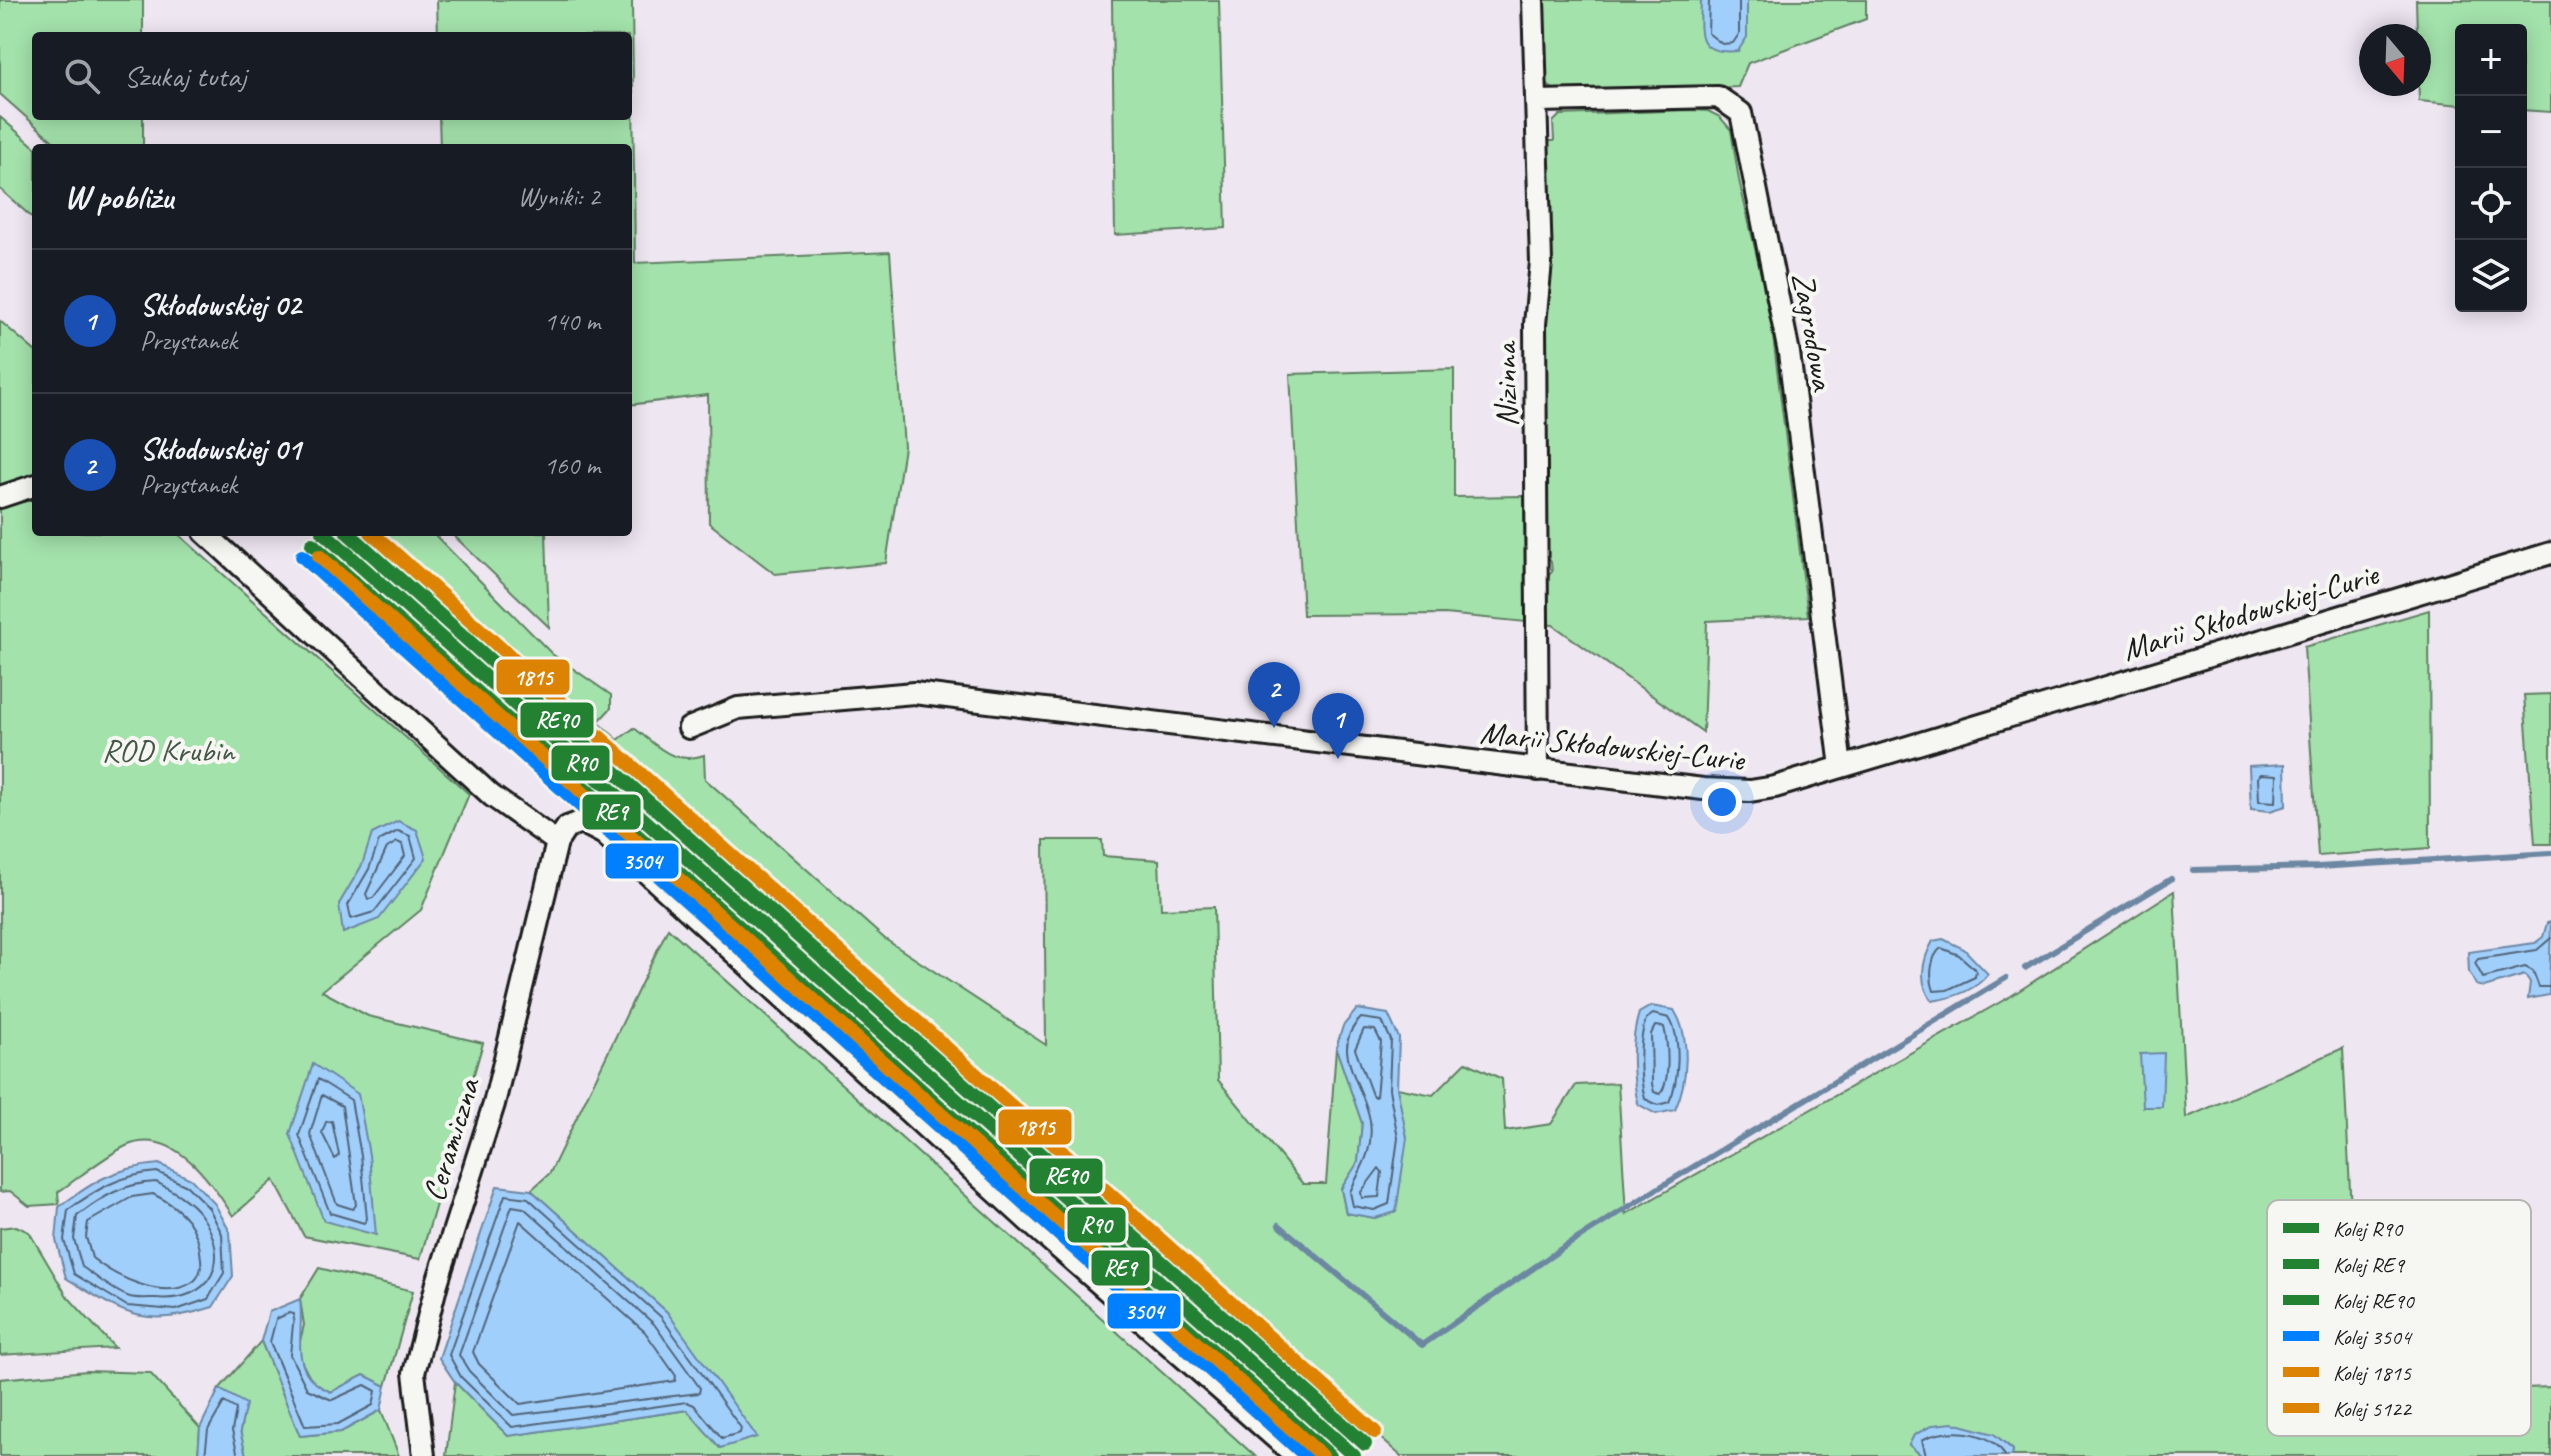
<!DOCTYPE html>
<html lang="pl">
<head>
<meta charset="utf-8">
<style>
	body { margin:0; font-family:Caveat,sans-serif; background:#242831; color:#f1f3f6 }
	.controls { position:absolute; right:24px; top:24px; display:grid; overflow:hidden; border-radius:8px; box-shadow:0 4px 20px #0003 }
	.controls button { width:72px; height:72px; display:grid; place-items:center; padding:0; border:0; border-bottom:2px solid #363941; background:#171b24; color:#f1f3f6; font:40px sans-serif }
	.compass { position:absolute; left:2359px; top:24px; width:72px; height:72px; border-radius:50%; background:#171b24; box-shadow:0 4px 20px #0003; rotate:161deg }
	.you { position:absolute; left:1722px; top:802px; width:28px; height:28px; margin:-20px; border:6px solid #fff; border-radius:50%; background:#1a73e8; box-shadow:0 0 0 12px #1a73e833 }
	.badge { display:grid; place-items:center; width:52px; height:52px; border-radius:50%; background:#2563eb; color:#fff; font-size:26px; font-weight:700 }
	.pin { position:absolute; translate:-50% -66px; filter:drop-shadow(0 2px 4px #0008) }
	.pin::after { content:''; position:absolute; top:42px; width:28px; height:24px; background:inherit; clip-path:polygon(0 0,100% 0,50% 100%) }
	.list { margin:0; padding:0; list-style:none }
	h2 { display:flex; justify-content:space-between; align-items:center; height:104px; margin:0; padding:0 32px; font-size:34px }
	h2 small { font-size:26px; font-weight:400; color:#9ea1a6 }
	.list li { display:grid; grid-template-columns:52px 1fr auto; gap:24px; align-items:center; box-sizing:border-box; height:144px; padding:0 32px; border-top:2px solid #363941 }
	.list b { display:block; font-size:30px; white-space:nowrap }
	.list p { margin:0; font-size:26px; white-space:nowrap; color:#9ea1a6 }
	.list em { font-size:26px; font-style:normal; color:#9ea1a6 }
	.icon { flex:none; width:44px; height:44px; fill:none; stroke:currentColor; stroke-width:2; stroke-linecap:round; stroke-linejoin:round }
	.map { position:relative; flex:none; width:2551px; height:1456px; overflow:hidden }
	.search { position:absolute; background:#171b24; box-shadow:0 4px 20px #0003; left:32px; top:32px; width:600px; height:88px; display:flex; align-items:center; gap:20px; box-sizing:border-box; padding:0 28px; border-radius:8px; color:#9ea1a6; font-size:30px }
	.panel { position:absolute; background:#171b24; box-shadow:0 4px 20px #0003; left:32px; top:144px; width:600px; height:392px; border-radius:8px }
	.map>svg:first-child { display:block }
</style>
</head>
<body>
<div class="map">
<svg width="2551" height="1456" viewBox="0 0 2551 1456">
	<rect width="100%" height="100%" fill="#eee6f1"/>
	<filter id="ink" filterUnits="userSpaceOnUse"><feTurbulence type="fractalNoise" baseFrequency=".0125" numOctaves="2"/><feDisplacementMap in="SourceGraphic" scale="16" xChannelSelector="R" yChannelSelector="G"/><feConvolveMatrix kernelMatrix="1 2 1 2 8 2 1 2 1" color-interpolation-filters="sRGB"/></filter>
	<g filter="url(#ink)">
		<path fill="#a3e2ab" stroke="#607f64" stroke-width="2" d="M0,0h143v36h-107v80h107v32h-82l-61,-54z
			M437,0h195l3,263 255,-11 14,195 -18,116 -111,11 -66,-51 -1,-128 -80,10v-257h-188l-1,-32h189v-80h-190z
			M1112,0h107l7,228 -111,7z
			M1542,0h324v19l-118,44 -10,24 -179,6 -13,-9z
			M2416,0h135v112l-30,-2v-80h-60v75l-42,-4z
			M1691,110l17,1 12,6 11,13 8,50 31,133 38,303 -101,5 -4,111 -150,-107 -8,-1 1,-46 6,-6 -1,-10 -5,-8 -3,-222 6,-64 -1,-127h6l-1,-19 7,-7z
			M0,117l36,31v73l-36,-32z
			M0,321l36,31v122l-36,14z
			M1454,369v128l70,-1 2,126 -81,-8 -142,1 -13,-241z
			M36,499v33h140l293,262 -48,116 -99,81 46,25 115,27 -63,216 -116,-23 -30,-56 -41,36c-21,-33 -59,-91 -107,-70 -23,11 -46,31 -68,46l1,12 -30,2 -19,-15 -10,1v-685z
			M381,532h51l120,122 59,41v13l-13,14 20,18 16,-12c23,17 38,38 70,27l1,24 180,160 161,106 -2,-205h58l1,16 56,4 2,49 53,-2 4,173 85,104h23l10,-136 26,75 -4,40 -17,26 5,24 29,5c31,-58 35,-64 22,-130l36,7 33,-33 36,17 3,52 46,-7 25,-39 42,-2 8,131 385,-218 163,-105 12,227 157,-70 17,346 191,-7v69h-539l1,-6c-34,-34 -61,-15 -103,-5l12,11h-521l-402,-353 -233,-210z
			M450,532h96l3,95z
			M2429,610l1,238 -112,8 -14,-209z
			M2551,694v150h-16l-11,-149z
			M668,928l587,528h-809l9,-74 53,54 180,-26 32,38 -53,-136 -136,-122 19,-17z
			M16,1226l13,6 38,64 48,52 -115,7v-127z
			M319,1268l94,23 -27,95 -22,-11 -33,17 -18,-8 -16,-31 7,-28 -4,-26z
			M261,1341l39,95 41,-4 40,-22 18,46h-153l-6,-25 5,-27 -26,-15z
			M87,1371l63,2 50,55 -2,28h-198v-77z"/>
		<path fill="#a1cffc" stroke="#6c87a2" stroke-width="2" d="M1701,0h46v37l-9,14c-43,4 -38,-17 -37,-51z
			M2285,764l1,42 -16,5 -19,-2 -2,-43z
			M398,821l19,9 9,28 -47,61 -36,14 -4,-29 23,-39 10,-31z
			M2551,922l-2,73 -21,4 2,-17 -5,-7 -41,12 -8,-2 -7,-13 -1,-20 67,-9 8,-6 4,-14z
			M1943,939l21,10 24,25c-13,17 -36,24 -56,27 -14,-18 -10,-41 1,-60z
			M1651,1006l23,4c17,27 14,71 1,100l-19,4 -18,-10c-6,-29 -8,-62 1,-91z
			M1357,1009l31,5 11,24 -2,50 10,50 -11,74 -21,6 -29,-5 -5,-24 17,-27 4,-39 -26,-75 7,-22z
			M2164,1053l-2,54h-19l-3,-53z
			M313,1064l45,30 11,61 7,80 -52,-14 -34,-87z
			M159,1164l32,15 24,25 15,28 3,44 -20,31c-71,22 -87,8 -147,-29l-10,-38 3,-33c35,-26 55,-39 100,-43z
			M497,1186l34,4 136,122 90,125 -37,11 -33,-38 -179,26 -53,-54 -16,-24z
			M300,1299c5,39 -14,74 31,93l33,-17 22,11 -5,24 -40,22 -41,4 -39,-95 8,-29z
			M219,1389l27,15 -6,27 6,25h-48l2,-28z
			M1953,1423l41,11 19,16 -1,6h-90l-13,-11 5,-10 19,-10z"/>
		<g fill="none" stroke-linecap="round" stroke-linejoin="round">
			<path stroke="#516476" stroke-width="2" d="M1709,0l-1,33 14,11 11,-1 6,-9v-34
				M2261,774l16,1 -1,27 -17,-1 -1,-24z
				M398,831l12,5 6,22 -42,54 -23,7 -3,-14 21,-36 10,-28z
				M397,842l5,2 3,12 -32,42 -5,1 -2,-5 21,-46z
				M2551,938l-14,12 -59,9 -3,4 8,15 42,-11 8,4 6,16h12
				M1941,948l18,7 17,15 -1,7 -28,13 -13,1c-5,-13 -4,-34 7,-43z
				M1653,1014l16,4c13,20 10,64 0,84l-11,3 -13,-6c-6,-24 -7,-57 1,-80z
				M1361,1018l21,3 9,19 -2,49 9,49 -9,66 -15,6 -21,-4 -3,-14c11,-25 24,-40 20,-71 -5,-36 -43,-71 -9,-103z
				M1655,1026l9,1c4,17 7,54 -4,67l-6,-2 -2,-8 -1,-50z
				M1364,1029l11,1 6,12 -5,55 -4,-2 -17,-46z
				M318,1079l33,21 10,56 6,63 -3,4 -34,-10 -31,-78z
				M322,1095l20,11 14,99 -3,4 -16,-5 -27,-70z
				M332,1121l7,34 -4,4 -13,-26 4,-11z
				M1379,1168l3,4 -3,25 -17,1 -1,-6z
				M157,1172l30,14 22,22 13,26 2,39 -16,26 -32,11 -49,-4 -53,-32 -10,-34 4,-30c29,-21 52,-35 89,-38z
				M156,1182c17,9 33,17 45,33 32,45 11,88 -46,83 -8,0 -18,1 -25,-1 -16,-5 -34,-21 -48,-30l-8,-28 3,-23c25,-19 47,-33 79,-34z
				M153,1194c29,14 46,32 48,65 1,7 -1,17 -7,22 -28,22 -80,-5 -102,-23l-6,-21 2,-15 44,-25z
				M505,1195l23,3 133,119 80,111 -1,5 -18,5 -28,-33 -7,-3 -175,25 -51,-50 -12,-22z
				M512,1206l12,2 130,116 46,64 -1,5 -186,22 -44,-44 -10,-16z
				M520,1221l125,111 31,44 -1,5 -155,23 -41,-40 -6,-12z
				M289,1313l5,1 -4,41 17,34 25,11 33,-15 11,6 -3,14 -35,19 -33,2 -35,-84 6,-23z
				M205,1456l3,-26 16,-28 12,7 -4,22 6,25
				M1926,1456l-4,-16c22,-13 71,-11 83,16"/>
			<path stroke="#6c87a2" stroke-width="6" d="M2193,870l125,-3 233,-14
				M2025,968l146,-89
				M1279,1225l143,120 139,-96 109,-68 336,-203"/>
			<g stroke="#1c1c1c" stroke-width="26">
				<path id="street" d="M1533,0l8,262 -6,62 3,446
					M1539,101l179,-4 23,16 48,240 52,414
					M0,497l36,-12
					M204,532l288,264 65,46
					M689,728l49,-20 176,-15 789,96 47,2 25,-4 776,-234
					M424,1456l-10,-83 23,-90 57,-179 63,-262 10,-15 14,-5 23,12 424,387 268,235"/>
			</g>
			<use href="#street" stroke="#f6f6f2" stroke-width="20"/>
			<g stroke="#f6f6f2" stroke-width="20">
				<path id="rail-1" d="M323,532l1031,924"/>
			</g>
			<g stroke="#f6f6f2" stroke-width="20">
				<path id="rail-2" d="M312,544l1018,912"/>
			</g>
			<g stroke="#f6f6f2" stroke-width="20">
				<path id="rail-3" d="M347,532l1018,912"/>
			</g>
			<g stroke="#f6f6f2" stroke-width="20">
				<path id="rail-4" d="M302,556l1004,900"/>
			</g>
			<g stroke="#f6f6f2" stroke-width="20">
				<path id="rail-5" d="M371,532l1004,900"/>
			</g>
			<g stroke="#f6f6f2" stroke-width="20">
				<path id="rail-6" d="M319,556l1003,900"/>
			</g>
			<use href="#rail-1" stroke="#238132" stroke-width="14"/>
			<use href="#rail-2" stroke="#238132" stroke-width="14"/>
			<use href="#rail-3" stroke="#238132" stroke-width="14"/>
			<use href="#rail-4" stroke="#0080ff" stroke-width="14"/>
			<use href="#rail-5" stroke="#dd8304" stroke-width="14"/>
			<use href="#rail-6" stroke="#dd8304" stroke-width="14"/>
		</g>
	</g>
	<g text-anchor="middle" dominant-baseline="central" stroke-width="8" stroke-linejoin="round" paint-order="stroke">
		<g font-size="32" fill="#1c1c1c" stroke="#f6f6f2">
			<text transform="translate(1813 331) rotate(80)">Zagrodowa</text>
			<text transform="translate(1506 385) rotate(-91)">Nizinna</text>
			<text transform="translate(2250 612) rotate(-17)">Marii Skłodowskiej-Curie</text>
			<text transform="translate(1612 746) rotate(6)">Marii Skłodowskiej-Curie</text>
			<text transform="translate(451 1140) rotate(-73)">Ceramiczna</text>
		</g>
		<g font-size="32" fill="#445747" stroke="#f6f6f2">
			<text x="168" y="750">ROD Krubin</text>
		</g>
	</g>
	<rect x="2267" y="1200" width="264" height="236" rx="12" fill="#f6f6f2" stroke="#b5b5b2" stroke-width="2"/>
	<rect x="2283" y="1223" width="36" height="10" fill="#238132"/>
	<rect x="2283" y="1259" width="36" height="10" fill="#238132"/>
	<rect x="2283" y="1295" width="36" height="10" fill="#238132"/>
	<rect x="2283" y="1331" width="36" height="10" fill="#0080ff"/>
	<rect x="2283" y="1367" width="36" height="10" fill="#dd8304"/>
	<rect x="2283" y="1403" width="36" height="10" fill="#dd8304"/>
	<g font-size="22" fill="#1c1c1c">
		<text x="2333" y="1236">Kolej R90</text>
		<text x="2333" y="1272">Kolej RE9</text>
		<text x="2333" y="1308">Kolej RE90</text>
		<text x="2333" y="1344">Kolej 3504</text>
		<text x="2333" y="1380">Kolej 1815</text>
		<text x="2333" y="1416">Kolej 5122</text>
	</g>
	<g stroke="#f6f6f2" stroke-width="3">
		<rect x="495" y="658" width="76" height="38" rx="8" fill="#dd8304"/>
		<rect x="519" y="701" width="76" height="38" rx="8" fill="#238132"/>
		<rect x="550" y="744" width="61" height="38" rx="8" fill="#238132"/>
		<rect x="581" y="793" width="61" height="38" rx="8" fill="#238132"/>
		<rect x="604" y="842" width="76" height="38" rx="8" fill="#0080ff"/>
		<rect x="997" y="1108" width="76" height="38" rx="8" fill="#dd8304"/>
		<rect x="1028" y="1157" width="76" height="38" rx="8" fill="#238132"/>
		<rect x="1066" y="1206" width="61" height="38" rx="8" fill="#238132"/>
		<rect x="1090" y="1249" width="61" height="38" rx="8" fill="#238132"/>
		<rect x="1106" y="1292" width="76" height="38" rx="8" fill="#0080ff"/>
	</g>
	<g font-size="22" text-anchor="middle" font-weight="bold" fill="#fff">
		<text x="533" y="685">1815</text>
		<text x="557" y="728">RE90</text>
		<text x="581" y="771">R90</text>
		<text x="611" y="820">RE9</text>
		<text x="642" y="869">3504</text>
		<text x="1035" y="1135">1815</text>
		<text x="1066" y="1184">RE90</text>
		<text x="1096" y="1233">R90</text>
		<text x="1120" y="1276">RE9</text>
		<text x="1144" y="1319">3504</text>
	</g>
</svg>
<div class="controls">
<button>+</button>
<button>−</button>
<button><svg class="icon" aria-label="locate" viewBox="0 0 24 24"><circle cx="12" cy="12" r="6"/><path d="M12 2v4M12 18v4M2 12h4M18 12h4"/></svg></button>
<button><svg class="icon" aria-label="layers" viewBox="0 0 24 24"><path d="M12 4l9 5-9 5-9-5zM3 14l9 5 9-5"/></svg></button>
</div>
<svg class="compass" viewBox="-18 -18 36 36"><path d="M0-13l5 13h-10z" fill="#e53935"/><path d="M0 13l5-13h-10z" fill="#9ea1a6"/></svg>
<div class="you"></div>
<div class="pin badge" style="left:1338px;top:759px;background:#1a4fb4">1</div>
<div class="pin badge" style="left:1274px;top:728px;background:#1a4fb4">2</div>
<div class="search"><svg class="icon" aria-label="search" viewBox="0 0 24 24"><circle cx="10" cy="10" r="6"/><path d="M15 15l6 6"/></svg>Szukaj tutaj</div>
<section class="panel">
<h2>W pobliżu<small>Wyniki: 2</small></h2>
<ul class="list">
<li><span class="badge" style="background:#1a4fb4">1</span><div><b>Skłodowskiej 02</b><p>Przystanek</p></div><em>140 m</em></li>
<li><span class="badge" style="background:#1a4fb4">2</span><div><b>Skłodowskiej 01</b><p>Przystanek</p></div><em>160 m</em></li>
</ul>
</section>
</div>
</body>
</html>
